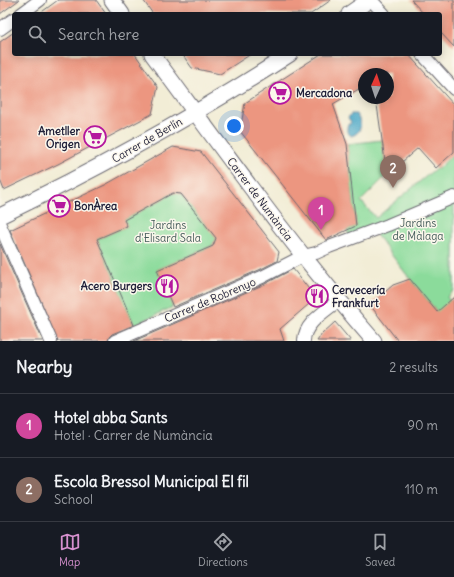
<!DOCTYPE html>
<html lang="en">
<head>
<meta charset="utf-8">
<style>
	body { margin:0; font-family:Delius,sans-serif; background:#242831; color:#f1f3f6 }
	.compass { position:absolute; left:358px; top:68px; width:36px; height:36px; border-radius:50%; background:#171b24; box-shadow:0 2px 10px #0003; rotate:3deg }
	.you { position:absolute; left:234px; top:126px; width:14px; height:14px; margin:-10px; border:3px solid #fff; border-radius:50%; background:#1a73e8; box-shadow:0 0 0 6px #1a73e833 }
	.badge { display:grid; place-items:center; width:26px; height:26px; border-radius:50%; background:#d690ce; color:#fff; font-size:13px; font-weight:700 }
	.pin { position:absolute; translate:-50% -33px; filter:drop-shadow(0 1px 2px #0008) }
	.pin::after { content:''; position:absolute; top:21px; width:14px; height:12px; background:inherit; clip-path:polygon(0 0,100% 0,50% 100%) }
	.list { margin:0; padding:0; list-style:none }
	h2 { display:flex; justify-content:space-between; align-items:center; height:52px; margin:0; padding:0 16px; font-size:17px }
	h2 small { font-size:13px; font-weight:400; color:#9ea1a6 }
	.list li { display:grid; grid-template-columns:26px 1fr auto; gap:12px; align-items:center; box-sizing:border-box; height:64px; padding:0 16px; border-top:1px solid #363941 }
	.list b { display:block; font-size:15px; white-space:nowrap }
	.list p { margin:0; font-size:13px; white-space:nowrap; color:#9ea1a6 }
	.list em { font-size:13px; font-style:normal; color:#9ea1a6 }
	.icon { flex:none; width:22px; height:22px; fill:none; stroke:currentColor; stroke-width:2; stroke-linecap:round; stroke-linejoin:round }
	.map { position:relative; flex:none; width:454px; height:341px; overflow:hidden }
	.search { position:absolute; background:#171b24; box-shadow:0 2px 10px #0003; left:12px; right:12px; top:12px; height:44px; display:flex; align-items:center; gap:10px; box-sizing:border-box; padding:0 14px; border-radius:4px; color:#9ea1a6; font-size:15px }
	.sheet { height:180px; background:#171b24 }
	nav { display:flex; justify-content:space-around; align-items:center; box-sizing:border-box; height:56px; border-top:1px solid #363941; background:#171b24; font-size:11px; color:#9ea1a6 }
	nav a { display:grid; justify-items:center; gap:2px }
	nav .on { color:#d690ce }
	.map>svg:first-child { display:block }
</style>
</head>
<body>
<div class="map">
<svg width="454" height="341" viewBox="0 0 454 341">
	<rect width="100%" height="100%" fill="#fbf7ec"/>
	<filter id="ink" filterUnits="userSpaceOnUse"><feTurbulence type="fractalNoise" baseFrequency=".025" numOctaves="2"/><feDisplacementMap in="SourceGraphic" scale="8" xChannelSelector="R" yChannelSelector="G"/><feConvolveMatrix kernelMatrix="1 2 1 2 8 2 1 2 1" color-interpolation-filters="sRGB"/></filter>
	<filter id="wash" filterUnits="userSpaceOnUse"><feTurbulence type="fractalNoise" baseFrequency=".012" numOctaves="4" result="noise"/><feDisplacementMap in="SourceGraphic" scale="16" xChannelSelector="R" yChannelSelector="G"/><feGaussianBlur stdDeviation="0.9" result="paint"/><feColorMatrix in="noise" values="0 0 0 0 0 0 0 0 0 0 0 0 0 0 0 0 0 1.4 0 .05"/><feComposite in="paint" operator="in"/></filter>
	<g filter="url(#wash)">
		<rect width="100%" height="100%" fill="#f2edd6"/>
		<path fill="#8bdb9b" stroke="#567e6b" d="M382,140l5,35 -26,26 15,17 60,-50h3l15,-15v137l-7,7 3,4 -12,12 -28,-34 -36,-47 -24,7 -3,-9 9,-4 -9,-82z
			M173,193l8,1 35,44 -4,8 -55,24 16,37 -39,18 -37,-86 30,-13 -3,-6z"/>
		<path fill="#47a6c6" stroke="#346480" d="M351,114h5c6,8 7,19 -5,22l-4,-4v-4l4,-6 -3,-4z"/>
		<g id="blocks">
			<path fill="#ec9680" d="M0,0h19l-19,14z
				M58,0h38l10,14h-67z
				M143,0h188l-20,14h-158z
				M411,0h43v47l-14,-15v-18h-16z
				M14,32v22h121l23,33 -6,27 -94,50 -54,26 -4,-10v-138z
				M182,54h69l-31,20 -28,-6z
				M321,54h87l46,51v47l-18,16 -18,-20 -31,27 -11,-77h12v-24h-24v12l-31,18 14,40 9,82 -30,14 -86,-109 5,-28z
				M173,147l28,5 78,100 -2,9 -18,9 -86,37 -16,-37 56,-24 3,-8 -35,-44 -8,-1 -49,27 3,6 -30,13 37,86 -22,9 -3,3 -1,4h-50l-48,-111 95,-45z
				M0,244l43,97h-43z
				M293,269l23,29 -36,31 4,12h-150l131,-57z
				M410,279l27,33 17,-15v44h-56l-28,-36 23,-20z
				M335,322l16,19h-34l5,-7z"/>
		</g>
	</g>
	<g filter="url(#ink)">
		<use href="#blocks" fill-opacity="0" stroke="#6b6971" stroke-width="1"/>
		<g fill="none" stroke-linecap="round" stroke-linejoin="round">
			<g stroke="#6b6971" stroke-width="14">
				<path id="minor" d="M371,0l13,14
					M21,14l19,-14
					M0,29l14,-10
					M422,54l32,35
					M0,225l51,116
					M115,341l147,-64 41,-21 13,-3 13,-6 59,-22 66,-28
					M304,341c0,-18 22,-30 35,-41"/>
			</g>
			<g stroke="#6b6971" stroke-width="17">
				<path id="major" d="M112,0l10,14
					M349,14l20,-14
					M152,54c72,97 142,196 222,287
					M0,216c100,-48 196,-101 290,-162"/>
			</g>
			<use href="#minor" stroke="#fff" stroke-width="12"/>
			<use href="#major" stroke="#fff" stroke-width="15"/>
		</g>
	</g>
	<defs>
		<g id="supermarket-ring" transform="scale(1.15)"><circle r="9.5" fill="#fbf7ec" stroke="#b5179e" stroke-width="1.5"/><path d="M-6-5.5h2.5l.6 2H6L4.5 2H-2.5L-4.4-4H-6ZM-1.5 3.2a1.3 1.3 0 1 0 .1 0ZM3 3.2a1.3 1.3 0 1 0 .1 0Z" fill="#b5179e"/></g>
		<g id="restaurant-ring" transform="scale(1.15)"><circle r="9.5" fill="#fbf7ec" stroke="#b5179e" stroke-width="1.5"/><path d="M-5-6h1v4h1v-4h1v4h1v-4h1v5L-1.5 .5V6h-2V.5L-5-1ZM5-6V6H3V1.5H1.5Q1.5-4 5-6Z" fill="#b5179e"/></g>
	</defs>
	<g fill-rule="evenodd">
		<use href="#supermarket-ring" x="280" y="93"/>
		<use href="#supermarket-ring" x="95" y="137"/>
		<use href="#supermarket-ring" x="59" y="206"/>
		<use href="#restaurant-ring" x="167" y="286"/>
		<use href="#restaurant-ring" x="317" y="296"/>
	</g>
	<g text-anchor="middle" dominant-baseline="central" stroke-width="3" stroke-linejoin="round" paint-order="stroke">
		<g font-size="11" font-weight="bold" fill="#22223b" stroke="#fbf7ec" text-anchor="start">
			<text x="296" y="93">Mercadona</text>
			<text x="80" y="131" text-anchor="end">Ametller<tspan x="80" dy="13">Origen</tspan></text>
			<text x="74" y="206">BonÀrea</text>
			<text x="152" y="286" text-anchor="end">Acero Burgers</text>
			<text x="332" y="290">Cervecería<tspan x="332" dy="13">Frankfurt</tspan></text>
		</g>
		<g font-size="11" fill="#22223b" stroke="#fbf7ec">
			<text transform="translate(147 140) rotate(-30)">Carrer de Berlín</text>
			<text transform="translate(260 199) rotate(53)">Carrer de Numància</text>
			<text transform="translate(210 300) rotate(-23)">Carrer de Robrenyo</text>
		</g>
		<g font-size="11" fill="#425a58" stroke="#fbf7ec">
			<text x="418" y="223">Jardins<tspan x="418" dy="13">de Màlaga</tspan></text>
			<text x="168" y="225">Jardins<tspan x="168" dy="13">d'Elisard Sala</tspan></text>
		</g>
	</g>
</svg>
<svg class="compass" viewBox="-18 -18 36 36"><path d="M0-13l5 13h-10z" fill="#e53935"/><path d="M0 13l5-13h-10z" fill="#9ea1a6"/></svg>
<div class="you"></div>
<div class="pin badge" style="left:321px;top:230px;background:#d1479c">1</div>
<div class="pin badge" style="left:393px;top:188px;background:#8d6e63">2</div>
<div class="search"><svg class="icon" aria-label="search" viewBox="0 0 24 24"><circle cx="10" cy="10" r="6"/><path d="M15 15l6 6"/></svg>Search here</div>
</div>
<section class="sheet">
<h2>Nearby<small>2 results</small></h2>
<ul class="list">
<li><span class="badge" style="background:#d1479c">1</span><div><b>Hotel abba Sants</b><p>Hotel · Carrer de Numància</p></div><em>90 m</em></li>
<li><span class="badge" style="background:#8d6e63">2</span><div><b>Escola Bressol Municipal El fil</b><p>School</p></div><em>110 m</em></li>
</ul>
</section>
<nav>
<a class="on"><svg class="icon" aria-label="map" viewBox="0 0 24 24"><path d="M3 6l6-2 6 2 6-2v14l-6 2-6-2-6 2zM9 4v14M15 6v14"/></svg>Map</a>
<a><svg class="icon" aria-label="directions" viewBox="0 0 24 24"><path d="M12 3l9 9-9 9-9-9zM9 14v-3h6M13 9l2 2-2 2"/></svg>Directions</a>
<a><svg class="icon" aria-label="saved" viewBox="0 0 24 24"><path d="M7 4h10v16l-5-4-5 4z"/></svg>Saved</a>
</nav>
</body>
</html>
